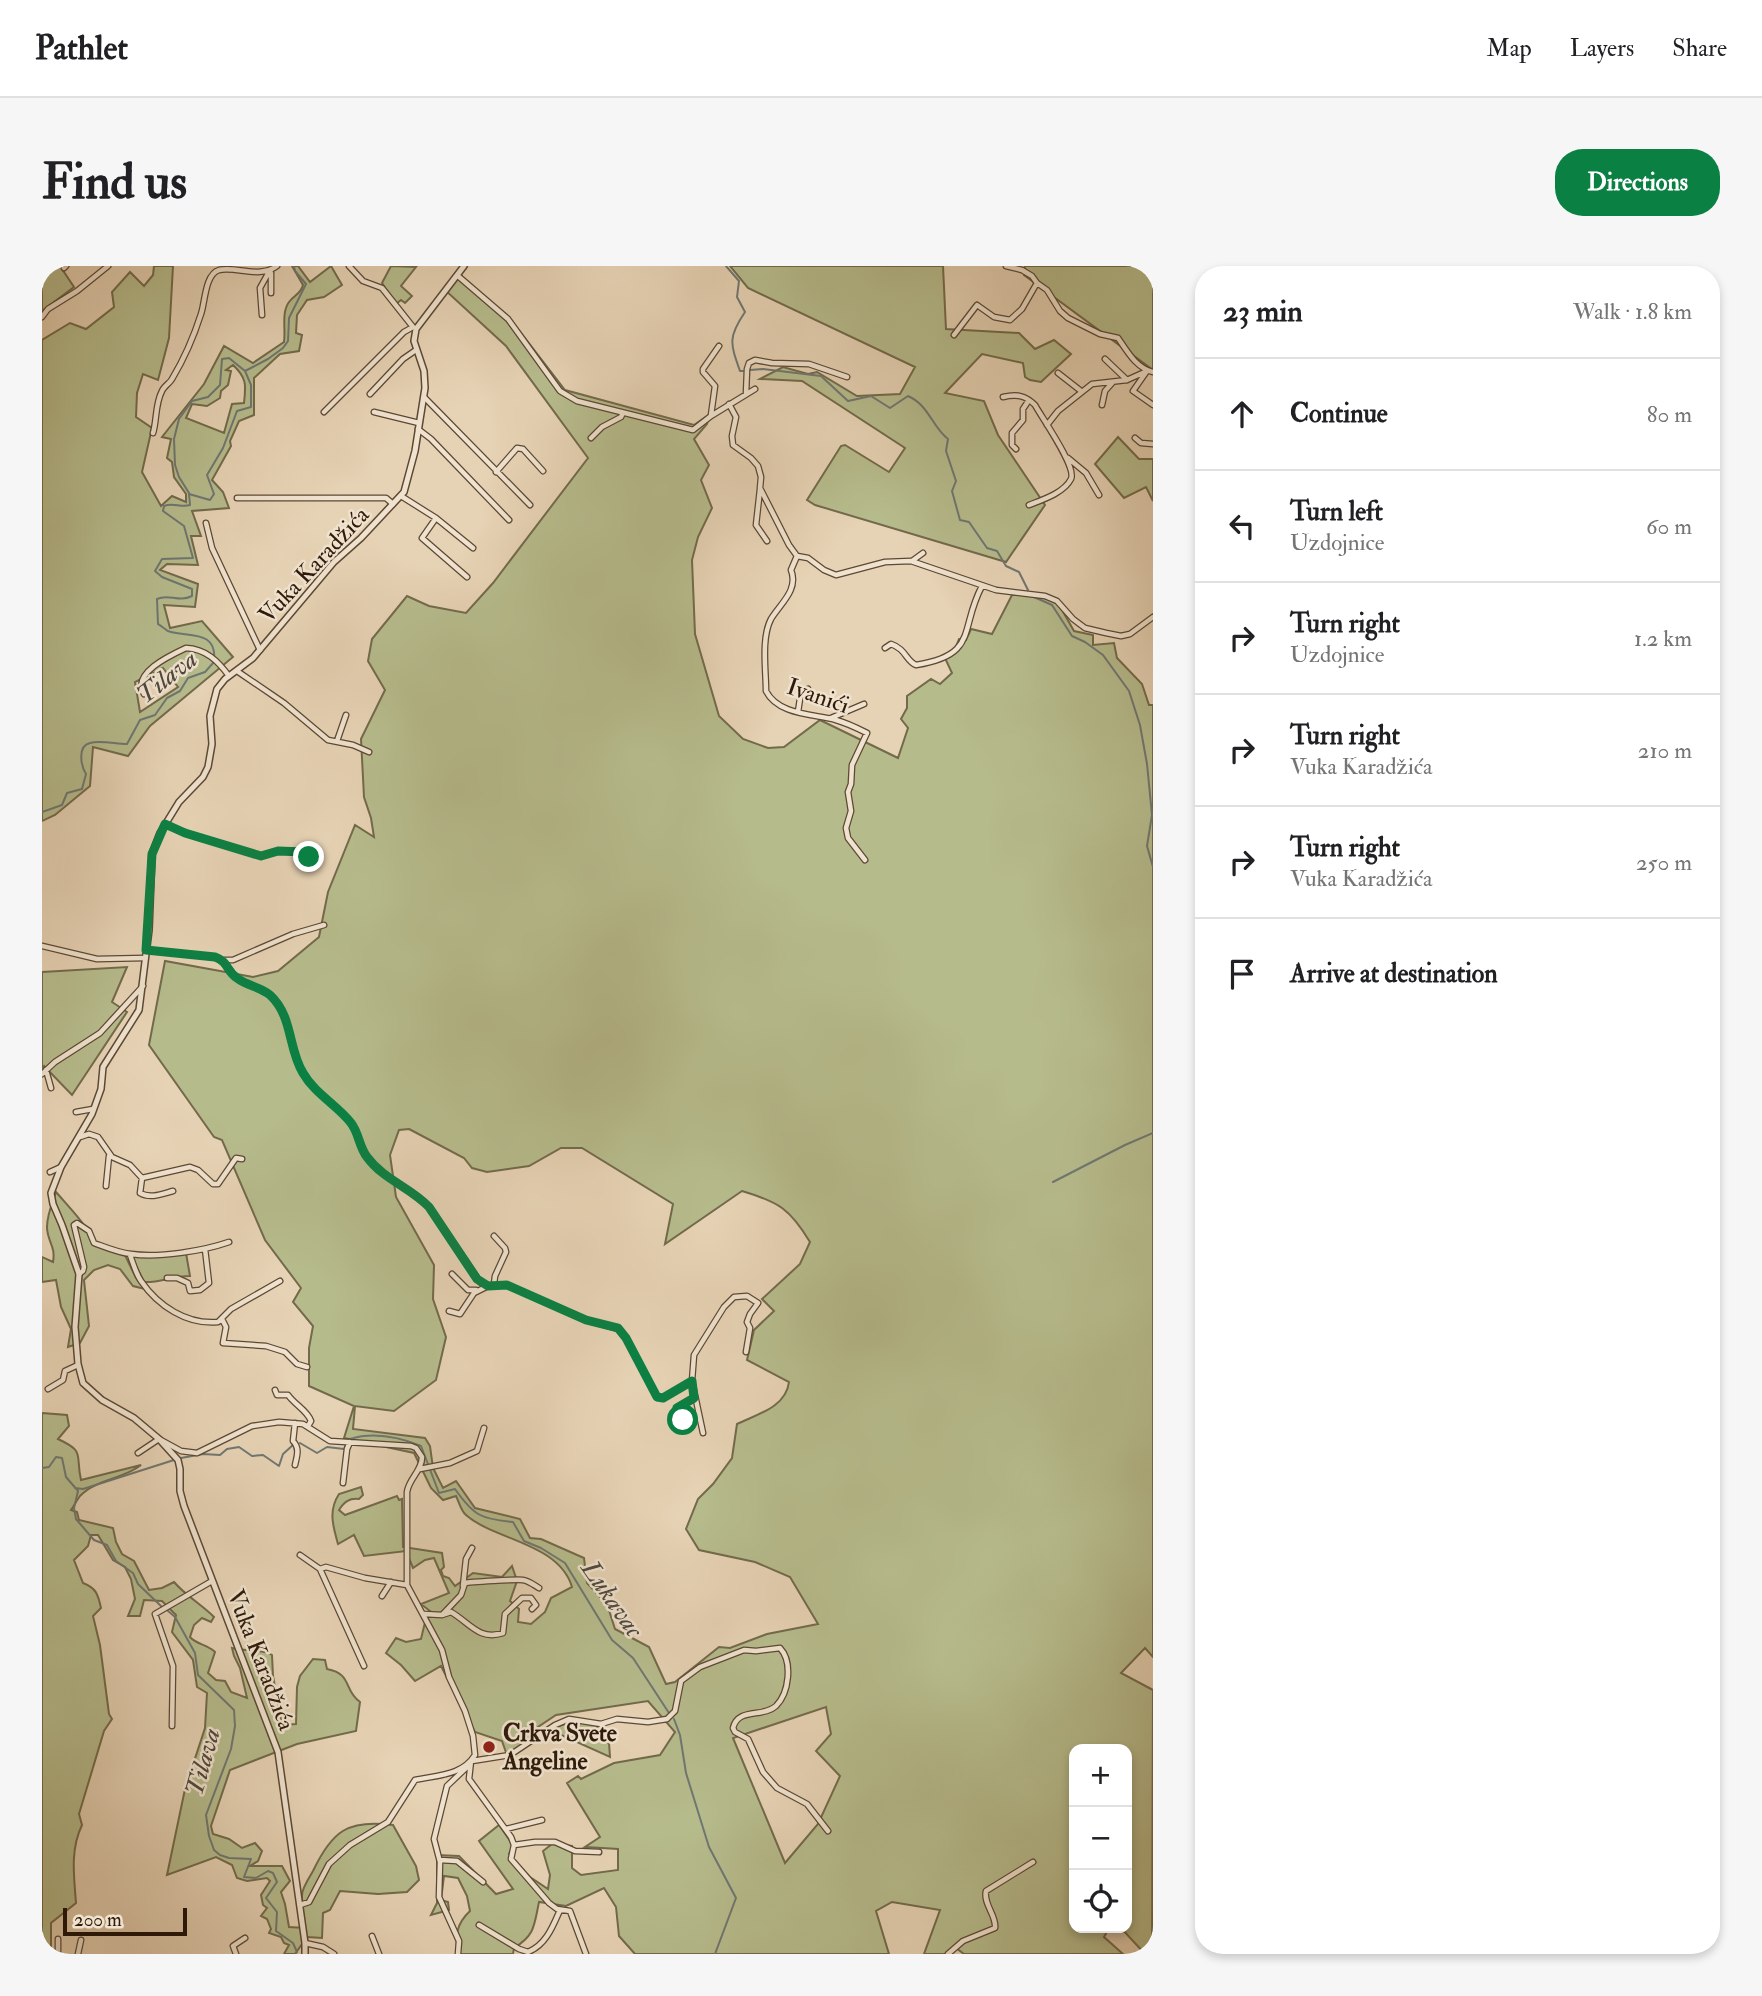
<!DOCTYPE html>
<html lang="en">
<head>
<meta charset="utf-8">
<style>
	body { margin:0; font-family:"IM FELL Double Pica",serif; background:#f6f6f6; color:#202124 }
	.controls { position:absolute; right:21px; bottom:21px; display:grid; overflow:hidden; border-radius:14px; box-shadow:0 4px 10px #0003 }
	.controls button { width:63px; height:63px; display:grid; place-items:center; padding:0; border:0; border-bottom:2px solid #e0e0e0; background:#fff; color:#202124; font:35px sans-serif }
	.scale { position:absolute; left:21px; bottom:18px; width:124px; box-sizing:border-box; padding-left:7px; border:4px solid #2f1a0a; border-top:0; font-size:19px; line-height:24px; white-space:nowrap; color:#2f1a0a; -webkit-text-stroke:5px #efe2ce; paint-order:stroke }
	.stop { position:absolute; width:21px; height:21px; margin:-16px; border:5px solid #0b8043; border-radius:50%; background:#fff }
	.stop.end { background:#0b8043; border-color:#fff; box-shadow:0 2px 7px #0008 }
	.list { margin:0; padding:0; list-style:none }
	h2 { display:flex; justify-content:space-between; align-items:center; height:91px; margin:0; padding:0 28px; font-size:30px }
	h2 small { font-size:23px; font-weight:400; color:#757577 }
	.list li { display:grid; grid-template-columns:46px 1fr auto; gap:21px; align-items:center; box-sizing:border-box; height:112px; padding:0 28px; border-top:2px solid #e0e0e0 }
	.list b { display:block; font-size:26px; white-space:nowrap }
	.list p { margin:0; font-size:23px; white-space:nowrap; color:#757577 }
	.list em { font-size:23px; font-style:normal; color:#757577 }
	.icon { flex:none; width:38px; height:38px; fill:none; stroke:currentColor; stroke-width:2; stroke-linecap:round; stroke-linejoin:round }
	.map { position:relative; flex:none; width:1111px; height:1688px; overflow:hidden; border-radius:28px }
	header { display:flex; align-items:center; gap:42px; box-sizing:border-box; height:98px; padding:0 35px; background:#fff; border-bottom:2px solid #e0e0e0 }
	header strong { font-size:33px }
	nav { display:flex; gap:38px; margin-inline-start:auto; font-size:24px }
	.intro { display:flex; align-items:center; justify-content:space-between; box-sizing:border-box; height:168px; padding:0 42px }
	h1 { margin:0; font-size:49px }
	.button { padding:18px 32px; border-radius:28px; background:#0b8043; color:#fff; font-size:24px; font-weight:700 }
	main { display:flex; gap:42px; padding:0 42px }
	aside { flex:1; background:#fff; border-radius:28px; box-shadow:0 4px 10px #0003 }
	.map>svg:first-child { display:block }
</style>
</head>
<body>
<header>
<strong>Pathlet</strong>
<nav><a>Map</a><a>Layers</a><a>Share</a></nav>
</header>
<div class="intro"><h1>Find us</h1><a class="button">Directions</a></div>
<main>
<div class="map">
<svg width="1111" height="1688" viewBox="0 0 1111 1688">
	<rect width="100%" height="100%" fill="#e6d2b4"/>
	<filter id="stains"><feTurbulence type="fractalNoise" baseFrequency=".00286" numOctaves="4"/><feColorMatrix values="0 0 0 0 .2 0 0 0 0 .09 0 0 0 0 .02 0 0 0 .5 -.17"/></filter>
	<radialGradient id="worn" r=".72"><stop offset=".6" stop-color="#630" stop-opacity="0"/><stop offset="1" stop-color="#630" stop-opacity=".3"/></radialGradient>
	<path fill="#b6bb8c" stroke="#726a4b" stroke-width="2" fill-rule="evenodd" d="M0,0h22l-2,3 12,18 -32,24z
		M112,0h19l-4,72 -11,42 -15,-6 -6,19 -1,24 16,11 -10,44 19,34 11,-10 14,6v-8l-12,-17 -2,-15 -5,-4 4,-19 -9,-2 42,-53 20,-38 29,17 31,-21c2,-12 -3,-29 5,-40 5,-7 12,-8 14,-17l-11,-19h6l12,16 21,-16 11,19 -18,12 -17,3 -10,15 -1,18 6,2 -3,16 -19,3 -26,24v37l-15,6 -9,20 1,5 -19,34 11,12 6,16 -37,3 9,25h-10l7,29 -31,-1 -7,6 38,14 -3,23 -31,-2 6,23 32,-7 31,36 -83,69 -22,30 -35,-9 -3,39 -35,29 -13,6v-481l28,-17 16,6 28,-22 -2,-15 18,-20 14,14 9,-11zM191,99c14,13 13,20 11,38l-12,1 -8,29 -38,-15 6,-14 15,2 13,-8 1,-7 7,-6 3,-14 -5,-1zM121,402l15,19 -38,25 -5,-30z
		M349,0l25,1 -15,19 11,10 -7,7 -4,-3 -5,4 -14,-21z
		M688,0h213l3,63 73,4 16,16 19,-9 17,14 -30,28 -11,-2 -5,-3 -2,-14 -41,-9 -37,39 39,8 14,34 47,70 -39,57 -191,-57 -8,-5 34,-54 4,-1 44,27 16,-24 -103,-67 -42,-2 23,-12 25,7 9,-2 40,24 43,-2 15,-27 -167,-79z
		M983,0h128v104l-129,-95z
		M416,7l53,47 54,70 129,35 16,-11 -3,10 -13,15 15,26 -8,15 11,28 -14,29 -6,23 3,74 24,82 24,23 25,9 16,-1 36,-27 78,38 10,-30 -7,-9 6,-11v-12l24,-17 9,5 12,-11 -8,-17 10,-4 5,-13 7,1 5,-11 21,5 20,-39h24l21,6 17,30 19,4v10l21,-2 3,15 25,26 7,21h4v952l-8,-9 -24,25 32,17 -1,264h-7l-24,-26h6v-179h-53v179h35l-5,9 19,17h-159l-8,-6 -6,6h-26l16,-44 -48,-8 -16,9 13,43h-254l-16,-18 -3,-29 -12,-19 -38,18 -27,-4c-5,24 -4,33 -25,46l-1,6h-55c-3,-18 -2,-30 12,-43l-3,-15 -9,-18 -14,-2 -3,24 7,2 1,8 -18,5 6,-12v-48l22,1 37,38 17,-5 -34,-48 20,-16 14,20 -4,9 21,23 18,12 2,-14 -7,-24 9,-7 20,2v22l9,7 37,-5v-21l-33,-2 15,-10 -33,-54 11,-7 3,3 33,-16 46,-8 15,-23 -27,-31 -92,14 -21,14 -26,32 -7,-20 -27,-9 -34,-66 -26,15 -14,-16 -15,-12 10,-15 10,4 15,-3 6,-25 3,-3 -9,-7 28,-11 -15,-35 -9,2 -12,8 -7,-17 -42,5 -10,-21 -16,9c-5,-18 -10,-33 1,-50l22,-7 2,8 -4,4c-10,-1 -15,3 -20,11l6,5 52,-19 2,4 3,-1 1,48 39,6 2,14 -3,3 2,6 6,2 6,8 18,-13 29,4 10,-11 5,15 -7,20 9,8 -1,13 13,2 14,-12 6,-14 21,-11c-13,-44 -78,-47 -106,-72 -5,-4 -7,-13 -10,-19l-13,4 -12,-12 -17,-35 -70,-15 10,-32 -45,-20v-38l4,-22 -20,-24 8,-14 -36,-48 -43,-100 -8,-3 -65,-92 16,-84 88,16 25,-6 41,-34 9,-45 27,-67 19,12 -3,-19 -7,-21 -3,-58 24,-49 -17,-29 4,-22 35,-43 22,10 37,7 27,-30 95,-125 -82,-112 -61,-56zM367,863l55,29 8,10 15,4 42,-6 32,-18h21l91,56 -8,40 77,-53c37,11 48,18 68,51l-10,22 -38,35 12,12 -20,19 -7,30 42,22c-3,25 -31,32 -52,42l-5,34 -19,26 -15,15 -12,30 13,21 56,12 35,15 28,47 -51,10 -37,14 -11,-1 -44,35 -9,2 -17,-37 -34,-18 -8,-25 -20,-21 -3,-25 -43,-19 -11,-1 -10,-19 -45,-11 -19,-27 -13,7 -10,-20 -3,-22 -5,-8 -72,-9 2,-23 39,5 42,-31 10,-43 -13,-38 1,-34 -38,-68 -6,-42 9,-25zM784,1441l5,27 -15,17 24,25 -22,48 -33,39 -52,-125z
		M1076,171l21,22h14v42l-7,-14 -22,11 -29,-34z
		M85,701l-15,35 15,10 -55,83 -28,-29 -2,2v-96z
		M14,926c13,15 33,35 38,52l30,9 12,25 9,11 -12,-3 -13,-17 -12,-4 -14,5 -10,10 5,46 -9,17 -12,4 3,-18 -10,-22 -5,-27 -14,2v-25l11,5c3,-16 -6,-21 -6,-35 0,-12 5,-24 9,-35z
		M144,987l4,23c-17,0 -31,7 -46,6l-12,-25z
		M0,1147l25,2 2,11 -11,13c28,13 17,15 23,41l60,-15c-17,14 -45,14 -61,31 -3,4 -6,10 -9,14l6,2 2,8 34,8 3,14 6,12 12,7 15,29 13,-2 12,-6c12,14 27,22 40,35l-3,5 -9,-4 -8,7 -4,12c7,8 17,7 25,15l-7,21 8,7 9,1 6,11 16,6 -7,-30 -6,-12 -2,-8c14,4 28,0 40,7l1,21 9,49 14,-1 1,-37 3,-11 13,-17 12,1 2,9c26,5 16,21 33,33l-4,29 -59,13 -67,26 -19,56 2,8 16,5 13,9 13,-5 7,8 -4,10 -8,5h32l8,15 -9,11 4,12 4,23 16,1c-1,-10 -4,-23 -3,-33 0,-7 7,-17 11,-24 19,-40 35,-52 80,-46l23,41 3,14 -12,12 -29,2 -38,-3 -10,19 -7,3 -1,25 -15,-1 -12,17h-11l5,-9 -5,-2 -3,-6 -12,-4 2,-4 -4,-10 -6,-3 6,-8 -4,-3 -2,-10 9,-14 -3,-3 -20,3 -10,-3 -5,-13 -16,-8 -49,18 18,-86 20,-61 2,-35 -10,-6 -4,-27 -21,-28 4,-17 -14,-14 -18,-1 -4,16h-12l7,-17 -4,-20 -6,-12 -12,-7 -15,-25h-7l-3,11 -14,14 9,23c13,5 15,11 18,25l-8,8 7,29 9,69 3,5 -8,12 -25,83 3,11c-12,25 -8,51 -6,78l-25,20v31h-9z
		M532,1455l22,3 5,16 8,3 1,14 -53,-24 -15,5 11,-10z"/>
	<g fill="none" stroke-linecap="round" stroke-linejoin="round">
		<path stroke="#6f7772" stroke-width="2" d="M684,0l13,15 -2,16 8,15c-17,25 -15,31 -5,59h3
			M708,104l13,-1 58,7 27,25 23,-5 19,12 18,-12c21,9 24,31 40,43l-2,12 10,30 -4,10 8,29 9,2 18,26 10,3 9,15 13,6 9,18
			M147,227l-10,-16 -4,-12 -1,-26 5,-20 13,-18 16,-4 12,-12 2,-26 7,-1 16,13
			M992,331l18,8 20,31 13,6 18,13 26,36 11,34 7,39 5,51 -5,31 6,21
			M0,546l20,-7 5,-12 15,-4 4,-15c-5,-8 -9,-28 4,-31 10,-3 26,1 37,1l13,-24 15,-5 12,-17 13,-7 8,-13 17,-6 9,-10c4,-34 -28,-24 -46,-31 -2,-1 -8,-6 -10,-7l-1,-25c12,-6 21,4 35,-3v-7l-30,-12 -7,-6 7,-12 31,-1 -9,-32 -21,-15 1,-5c9,-4 17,2 26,-1l-1,-11 21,6 4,-6 -7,-19 16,-27 14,-37 14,-4v-22l-6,-14 23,-12 15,-11 5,-7 1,-23 17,-34 -11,-13 -1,-5
			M1011,916l72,-37 28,-12
			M308,1173c23,-7 49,-2 71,7l18,47 16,-4c19,27 26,30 58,33l11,19 17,7 24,15 47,77 21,18 36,55
			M258,1177l17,10 10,-6 17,2 2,-4
			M139,1192l22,-4 17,1 7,-6 12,-2 13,9 11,-1 16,11 4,-12 10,-9
			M0,1202l7,-1 7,-10 6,1 4,19 12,14 -4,17 2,11 18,21 13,5 9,16 17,12 5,11 24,23
			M33,1222l8,1 91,-29
			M125,1344l8,7 20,36 3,22 36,35 1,16 -4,23 -25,66 3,21 5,14 6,5 9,3 22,1 -7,18 12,1 12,-7 5,2 4,9 -11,16 11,14 -1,19 17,12 4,9 -2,2
			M632,1453l6,16 6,38 23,74 27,51 -21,56"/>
		<g stroke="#5d4834" stroke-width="7">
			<path id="minor" d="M307,0l14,15 19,7 31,39
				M964,0l16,4 10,6 5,7 10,7 13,21 8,7 32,16 18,4c9,13 18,30 35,34
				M22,2l2,-2
				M229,7v20
				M416,10l50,43 52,72 17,10 116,29 18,-14 44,-27
				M220,49l-2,-27 10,-18
				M0,51l6,-8 29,-18 31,-25
				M912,69l23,-30 17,12 16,3 12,-11 15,-26
				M1063,93l22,21
				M1105,105l-14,20 20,14
				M1016,107l23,18
				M328,128l33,-35 13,-9
				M704,128l1,-25 2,-6 6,-3 17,3 37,1 38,13
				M382,131l106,108
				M961,131c13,-3 22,-2 32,8 7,13 42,62 36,74 -7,14 -29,21 -42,26
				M687,138l7,13 -4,19 1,9 18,13 7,8 3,11 -1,11 29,57 8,11 11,2 16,12 12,5 49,-13 26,-1 85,29 49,6 12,5 16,18 12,9 21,5 15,3 9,-2 23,-17
				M1060,139l3,-14 8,-9
				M282,146l80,-80 9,-5
				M332,146l45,11
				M669,149l4,-29 -12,-14v-3l16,-23
				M1005,159l11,-14 34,-27 35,-4 20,-9
				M376,163l13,10 78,81
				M111,167c4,-13 2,-29 9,-42 2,-5 8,-8 10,-12 12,-20 22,-43 29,-65 4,-11 4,-40 18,-44 17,-4 41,9 58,-4
				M549,172l11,-11 19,-10 2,-4
				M1093,172l6,5 12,1
				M974,183l-4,-4v-12l11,-13v-11l6,-9
				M1026,192l18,15 13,22
				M454,206l21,-24 6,1 20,22
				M718,223l-4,36 11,16
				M359,230l35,22 37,30
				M195,232h149l7,6
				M394,252l-14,20 45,39
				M164,257l6,25 48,102
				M755,290l-6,14c8,20 -11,34 -20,49 -10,19 -5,51 -5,72 12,24 48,23 70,29 11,3 21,8 31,13l-15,32 -1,19 -3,8 3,19 -5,17 2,10 17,22
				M870,295l11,-8
				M843,382l6,-4c15,5 15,17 25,21 63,-10 43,-36 66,-79
				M195,405l47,32 44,37 25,5 16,7
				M102,428c-13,-21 27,-39 42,-46 20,1 32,13 43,28
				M756,446l3,-20 7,-3
				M789,452l33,-14
				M295,475l9,-26
				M123,558l20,9 76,23 17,-5 27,1 7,10
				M0,680l55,13 48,-1
				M104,684l69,7c12,4 12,14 22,21 10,8 24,9 33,17 23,21 18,54 33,78 12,20 34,32 48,50 8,10 8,24 16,34 17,22 43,30 62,50l51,75 8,4 19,-1 79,35 32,9 8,9 31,59 6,1 29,-17
				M182,694h9l60,-26 31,-9
				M4,804l5,18
				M0,808l13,-12 45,-29 43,-47
				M34,846l17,-3
				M38,871l9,-3 9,3 14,20 18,8 12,13 48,-11 8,3 15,14h5l18,-26 6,1
				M8,906l11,-5
				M100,912l-2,15c10,6 22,1 33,-2
				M64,920l3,-30
				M452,970l11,12 1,4 -11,24 -1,8
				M88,989c3,8 6,19 11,26 17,25 46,44 77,41l13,-13 49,-28
				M37,1008l4,-3 1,-4 -10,-42 3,-2 12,8 5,12c11,4 25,10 37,11 28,4 72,-3 98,-12
				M410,1008l16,16h8
				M125,1012h10l11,5 2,8 10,-1 9,-7 -4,-34
				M407,1045l11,3 14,-21 14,-7
				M180,1053l4,8 -3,16 43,3 19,6 12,12 10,3
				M6,1123l15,-9 2,-9 13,-6
				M233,1124l2,5h11c7,10 19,15 23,26l-3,5
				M641,1154l-6,-12 17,-10
				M253,1157l-2,18c7,7 4,15 2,24
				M661,1167l-11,-52 2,-26 30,-48 10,-10 13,-1 11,7 -8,11 -3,8 3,6 -4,24
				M96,1187l21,-14 22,12 16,2 55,-27 27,-4 24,2 27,17 81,5 5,2 6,9c0,14 -13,21 -15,35v93l35,65 7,27 16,34 8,25 2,19c-13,21 -38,20 -60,25l-27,42 -38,23 -21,19 -20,38 -9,3
				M378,1203l30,-6 27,-12 7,-23
				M301,1217l4,-34 3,-7
				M258,1289l20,14
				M421,1320l3,-27 6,-11
				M340,1330l9,-14
				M382,1348l18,1 19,-20 4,-12c4,-1 54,-4 58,-3 6,1 11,5 16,8
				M400,1349l9,-3c19,11 28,29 52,21l2,-19 17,-16h9l5,7 -4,4
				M322,1400l-44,-97 6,-2 39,11 42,7
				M130,1460l1,-60 -18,-52 57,-33
				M429,1495l-2,18 42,58 3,8 -3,14 38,44 8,6 13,2 16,43
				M430,1495l38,-6 45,-30 14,-6 32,5 16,-5 31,3 19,-3 8,-8 6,-30 19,-14 44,-17 12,1 24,-3c13,14 9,45 -4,58 -13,12 -38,1 -43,22l2,4 13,7 15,33 14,16 30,16 21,27
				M464,1563l36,-9
				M472,1579l21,-3h20l20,9 24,1
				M398,1594l17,1 26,21
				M437,1659l40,24 9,3c18,-7 25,-26 32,-42
				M330,1670l7,18
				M16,1673v15
				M263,1677l18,4 11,7
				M36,1688l3,-14
				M194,1688l-3,-8 12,-8
				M416,1688l1,-13 -20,-44 1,-35 -6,-23 13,-53 20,-19
				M906,1688l15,-13 32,-13c2,-12 -12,-24 -9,-37l47,-29"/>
		</g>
		<g stroke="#5d4834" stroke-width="8">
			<path id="tertiary" d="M263,1688v-11l-27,-191 -94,-246 -4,-15v-22l-2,-9 -19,-21 -25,-21 -32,-18 -19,-17 -5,-19 -3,-37 4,-53 -17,-49 -9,-21 -2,-11 10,-26 31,-53 9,-25 2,-22 36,-57 10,-80 3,-76 8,-21 19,-31 24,-25 5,-10 4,-23 -2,-28 7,-27 8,-10 28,-21 81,-96 27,-24 43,-46 11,-41 10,-63 -1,-17 -10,-30 2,-12 48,-63"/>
		</g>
		<use href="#minor" stroke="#efe2ce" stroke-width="4.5"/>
		<use href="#tertiary" stroke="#efe2ce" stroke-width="5"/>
	</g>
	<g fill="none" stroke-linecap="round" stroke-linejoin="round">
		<path stroke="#0b8043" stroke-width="9" d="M267,591l-4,-5 -27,-1 -17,5 -76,-23 -20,-9 -13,30 -6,96 69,7c14,5 11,14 22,21 10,8 24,9 33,17 23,21 18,54 33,78 12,21 34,32 48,50 8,10 8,24 16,34 17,23 43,30 62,50l48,72 11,7 19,-1 79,35 32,8 8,10 31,59 6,1 29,-17 2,17 -17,10 6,12"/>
	</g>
	<circle fill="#8f2418" stroke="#efe2ce" stroke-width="2.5" cx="447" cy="1481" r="7"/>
	<g text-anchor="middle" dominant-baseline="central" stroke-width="5" stroke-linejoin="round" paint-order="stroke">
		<g font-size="24" fill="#2f1a0a" stroke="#efe2ce">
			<text transform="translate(272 299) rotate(-47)">Vuka Karadžića</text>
			<text transform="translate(776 430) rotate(19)">Ivanići</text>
			<text transform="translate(219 1394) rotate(69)">Vuka Karadžića</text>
		</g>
		<g font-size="24" font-weight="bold" fill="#2f1a0a" stroke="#efe2ce" text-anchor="start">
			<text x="461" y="1467">Crkva Svete<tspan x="461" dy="28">Angeline</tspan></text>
		</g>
		<g font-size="26" font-style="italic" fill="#4f483e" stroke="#efe2ce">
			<text transform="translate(125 411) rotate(-38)">Tilava</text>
			<text transform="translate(570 1333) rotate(55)">Lukavac</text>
			<text transform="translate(161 1496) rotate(-74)">Tilava</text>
		</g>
	</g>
	<rect width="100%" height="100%" filter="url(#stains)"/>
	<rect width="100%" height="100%" fill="url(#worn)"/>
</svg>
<div class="controls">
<button>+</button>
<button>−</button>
<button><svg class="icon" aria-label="locate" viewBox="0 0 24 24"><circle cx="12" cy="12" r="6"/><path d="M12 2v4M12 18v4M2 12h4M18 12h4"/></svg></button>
</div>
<div class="scale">200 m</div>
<div class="stop" style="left:641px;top:1154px"></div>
<div class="stop end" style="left:267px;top:591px"></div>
</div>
<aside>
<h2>23 min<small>Walk · 1.8 km</small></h2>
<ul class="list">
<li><svg class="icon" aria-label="ahead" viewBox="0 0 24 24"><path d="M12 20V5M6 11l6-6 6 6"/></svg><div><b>Continue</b></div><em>80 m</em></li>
<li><svg class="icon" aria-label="left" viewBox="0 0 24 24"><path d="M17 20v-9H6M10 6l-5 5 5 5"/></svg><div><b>Turn left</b><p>Uzdojnice</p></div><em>60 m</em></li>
<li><svg class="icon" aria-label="right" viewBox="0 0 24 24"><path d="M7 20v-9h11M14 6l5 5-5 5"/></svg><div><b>Turn right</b><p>Uzdojnice</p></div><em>1.2 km</em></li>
<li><svg class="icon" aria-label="right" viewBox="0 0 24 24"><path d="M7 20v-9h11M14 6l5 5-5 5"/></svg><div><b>Turn right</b><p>Vuka Karadžića</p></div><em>210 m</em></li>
<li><svg class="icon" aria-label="right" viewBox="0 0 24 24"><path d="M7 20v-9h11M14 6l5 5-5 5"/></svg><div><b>Turn right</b><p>Vuka Karadžića</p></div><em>250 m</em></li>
<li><svg class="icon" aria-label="arrive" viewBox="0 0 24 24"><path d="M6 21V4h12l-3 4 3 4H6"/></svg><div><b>Arrive at destination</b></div></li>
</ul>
</aside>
</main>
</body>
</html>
